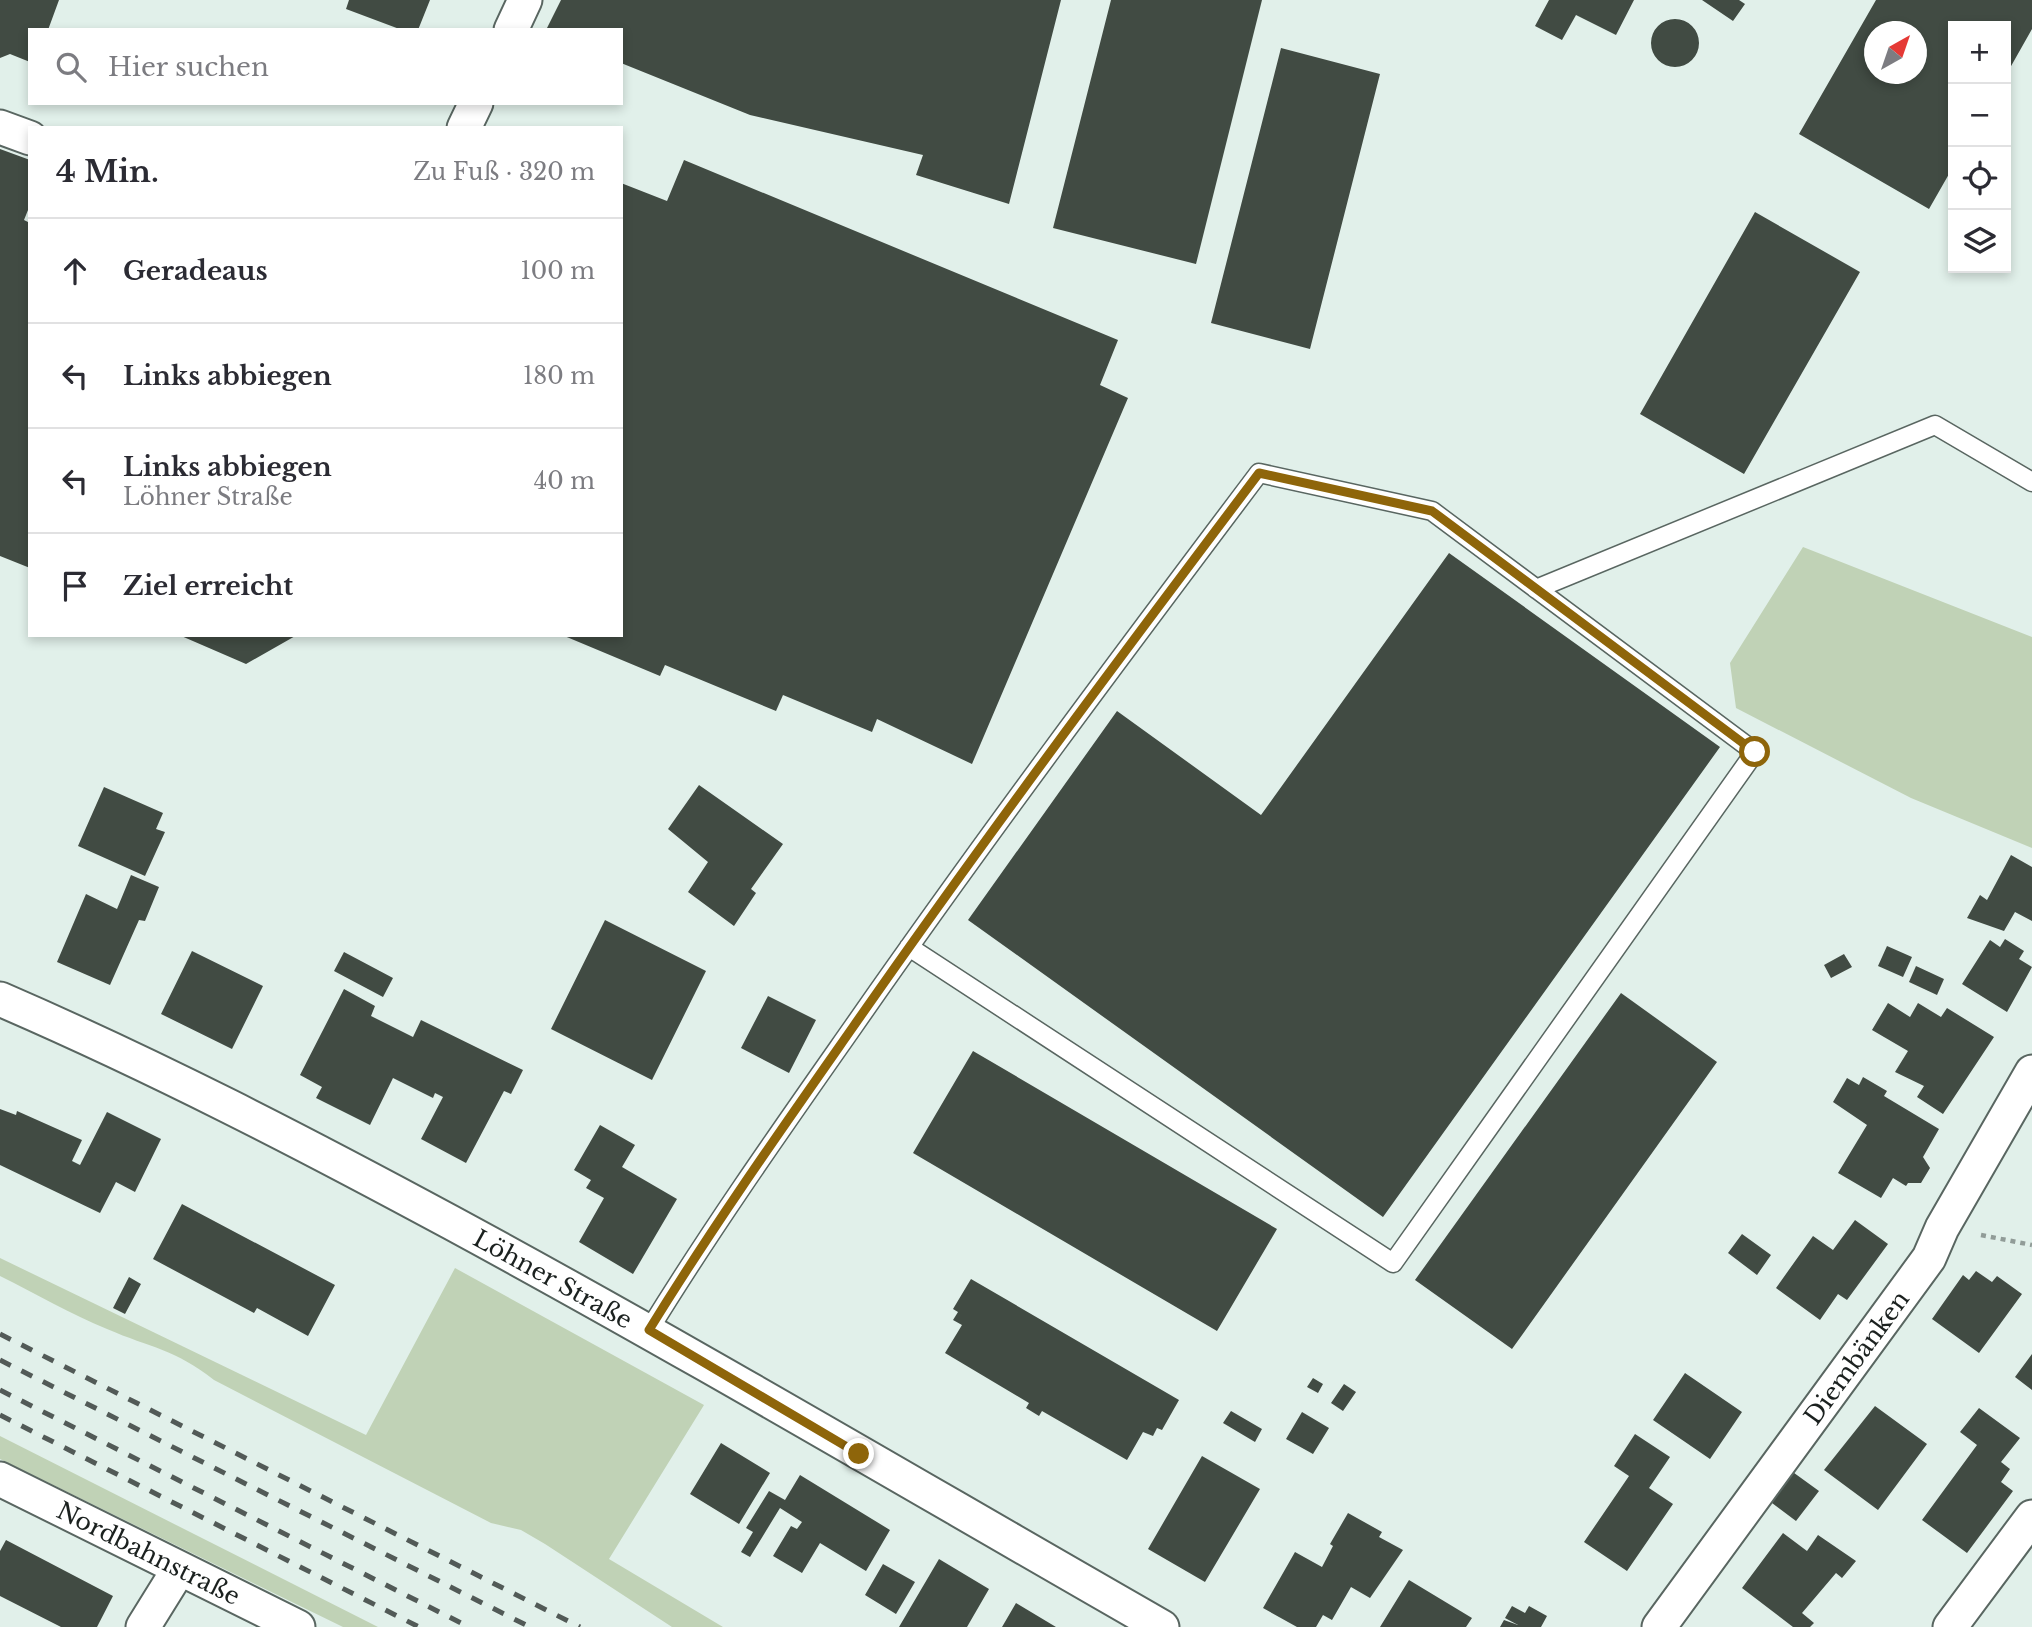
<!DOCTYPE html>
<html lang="de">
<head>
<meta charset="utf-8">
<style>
	body { margin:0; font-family:"Libre Baskerville",serif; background:#f7f7f7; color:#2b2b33 }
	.controls { position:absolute; right:21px; top:21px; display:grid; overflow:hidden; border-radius:0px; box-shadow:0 4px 10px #0003 }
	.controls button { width:63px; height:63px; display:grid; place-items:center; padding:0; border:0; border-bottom:2px solid #e1e1e2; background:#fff; color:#2b2b33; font:35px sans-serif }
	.compass { position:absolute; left:1864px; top:21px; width:63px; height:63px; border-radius:50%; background:#fff; box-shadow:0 4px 10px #0003; rotate:40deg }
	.stop { position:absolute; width:21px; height:21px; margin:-16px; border:5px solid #8e650a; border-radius:50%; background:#fff }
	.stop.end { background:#8e650a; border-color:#fff; box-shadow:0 2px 7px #0008 }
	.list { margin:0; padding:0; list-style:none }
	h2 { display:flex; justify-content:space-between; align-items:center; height:91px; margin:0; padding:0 28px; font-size:30px }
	h2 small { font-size:23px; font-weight:400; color:#7c7c81 }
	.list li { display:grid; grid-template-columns:46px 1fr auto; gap:21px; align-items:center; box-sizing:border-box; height:105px; padding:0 28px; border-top:2px solid #e1e1e2 }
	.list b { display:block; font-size:26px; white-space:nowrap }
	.list p { margin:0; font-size:23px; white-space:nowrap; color:#7c7c81 }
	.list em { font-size:23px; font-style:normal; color:#7c7c81 }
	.icon { flex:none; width:38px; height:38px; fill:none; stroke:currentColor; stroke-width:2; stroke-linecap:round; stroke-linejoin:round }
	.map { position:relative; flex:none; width:2032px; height:1627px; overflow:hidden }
	.search { position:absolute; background:#fff; box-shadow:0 4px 10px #0003; left:28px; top:28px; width:595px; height:77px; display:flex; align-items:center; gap:18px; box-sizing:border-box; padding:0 24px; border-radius:0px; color:#7c7c81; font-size:26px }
	.panel { position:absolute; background:#fff; box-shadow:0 4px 10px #0003; left:28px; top:126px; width:595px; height:511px; border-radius:0px }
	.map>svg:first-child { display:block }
</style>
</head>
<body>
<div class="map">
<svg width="2032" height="1627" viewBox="0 0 2032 1627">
	<rect width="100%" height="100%" fill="#e1f0ea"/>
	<path fill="#c0d2b6" d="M1803,547l229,90v211l-121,-50 -175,-90 -6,-45z
		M0,1258l366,177 89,-167 249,137 -95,154 114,68h-51l-127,-83 -24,-14 -30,-7 -277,-143c-39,-31 -63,-32 -107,-51 -36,-15 -71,-35 -107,-53z
		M0,1436l378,191h-35l-343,-168z"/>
	<path fill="#414b43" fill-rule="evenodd" d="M0,0h59l-11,30h-18v32l-20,-8 -10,4z
		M349,0h81l-12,30h-16l-56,-21z
		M561,0h500l-52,204 -93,-29 7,-20 -173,-40 -129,-52v-33h-75z
		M1111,0h151l-66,264 -143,-36z
		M1549,0h85l-18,35 -40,-20 -14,25 -27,-14z
		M1702,0h37l6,4 -12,17z
		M1876,0h156v29l-26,46v-49h-53v141l-24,42 -130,-75zM1874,32h42v42h-42z
		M1651 43a24 24 0 1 1 48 0a24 24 0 1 1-48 0Z
		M1281,48l99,26 -70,275 -99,-26z
		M0,149l30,11v45l-6,15 6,3v345l-30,-12z
		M684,160l434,180 -18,45 28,13 -156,366 -95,-45 -5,13 -89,-37 -7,16 -111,-46 -5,11 -98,-41h59v-452l46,18z
		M1755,212l105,60 -116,202 -104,-60z
		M1449,553l271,194 -337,470 -415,-297 149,-209 144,104z
		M179,635h118l-51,29z
		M699,785l84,59 -32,45 5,4 -22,33 -46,-34 20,-30 -40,-33z
		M104,787l59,26 -7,16 9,3 -20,44 -67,-30z
		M2011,855l21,12v54l-17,-9 -11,19 -37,-13 13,-23 7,5z
		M131,875l28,12 -14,34 -6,-1 -29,65 -53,-23 29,-68 31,15z
		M605,920l101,51 -54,109 -101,-51z
		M2005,939l19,12 -5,8 13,8 -25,45 -45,-28 28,-44 10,7z
		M1887,946l25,11 -9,20 -25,-11z
		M192,951l71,35 -31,63 -71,-35z
		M344,952l49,26 -10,19 -49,-26z
		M1844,954l8,13 -21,11 -7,-13z
		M1916,966l28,13 -7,16 -28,-13z
		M344,989l31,17 -4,10 42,21 8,-17 102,50 -12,24 -7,-3 -38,72 -45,-24 22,-42 -8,-4 -2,5 -40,-20 -23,47 -54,-27 6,-11 -22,-12z
		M1621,993l96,69 -205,287 -97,-69z
		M768,996l48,24 -27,53 -48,-25z
		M1888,1003l22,14 8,-14 23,14 6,-9 47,29 -51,77 -26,-17 7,-11 -29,-14 13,-21 -36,-21z
		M973,1051l304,178 -60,102 -304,-178z
		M1863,1077l24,14 -3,5 55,33 -16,28 7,11 -9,15h-13l-2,3 -13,-8 -12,20 -43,-25 29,-48 -34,-23 14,-24 12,7z
		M0,1109l16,6 1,-4 65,29 -10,21 8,4 27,-53 54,27 -26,53 -19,-10 -16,31 -100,-48z
		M600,1125l35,20 -13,22 55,32 -44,75 -54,-32 25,-44 -18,-10 5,-8 -17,-10z
		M182,1204l153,81 -27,51 -51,-28 -3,5 -101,-54z
		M1855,1220l33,24 -41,56 -9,-6 -18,26 -44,-32 37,-52 20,14z
		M1742,1234l29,21 -14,20 -29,-22z
		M1976,1271l16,11 5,-6 25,18 -43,59 -47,-34 31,-44 6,5z
		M129,1277l12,7 -16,30 -12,-6z
		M971,1279l208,121 -17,30 -5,-2 -4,8 -10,-4 -16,28 -85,-49 -3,5 -13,-8 3,-5 -84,-50 17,-28 -9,-5 5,-8 -5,-3z
		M2032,1354v36l-17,-13z
		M1685,1373l57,39 -32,47 -57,-39z
		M1313,1378l10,6 -5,9 -11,-6z
		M1344,1384l12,8 -13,19 -12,-8z
		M1875,1406l52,38 -49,66 -54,-40z
		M1979,1408l41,30 -19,24 9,7 -9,13 12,9 -46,62 -45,-33 55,-75 -17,-13z
		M1231,1411l31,18 -7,13 -32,-19z
		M1302,1412l27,16 -16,26 -27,-15z
		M1635,1434l35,23 -21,31 24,16 -46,67 -43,-29 45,-66 -15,-10z
		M721,1443l49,30 -31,51 -49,-30z
		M1202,1456l58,33 -55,93 -57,-33z
		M1790,1470l29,21 -23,30 -28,-21z
		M800,1475l90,55 -24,41 -46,-28 -18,30 -29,-17 18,-30 6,3 5,-7 -22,-14 -30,49 -9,-5 12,-20 -7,-4 23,-37 16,9z
		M1348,1513l34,19 -3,5 24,13 -33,48 -19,-11 -19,33 -9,-5 -7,12h-19l-34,-19 32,-56 27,15 11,-21 -3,-2z
		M1783,1533l24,18 11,-16 38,26 -14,17 -6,-5 -34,40 12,10 -4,4h-17l-51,-39z
		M6,1540l107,56 -16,31h-36l-61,-31v-45z
		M939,1559l50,30 -22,38h-68z
		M883,1564l32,18 -19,32 -31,-19z
		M1409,1580l63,38 -6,9h-86z
		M1016,1603l40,24h-54z
		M1512,1606l13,7 4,-7 18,10 -6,11h-41l4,-7 14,5 -13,-7z"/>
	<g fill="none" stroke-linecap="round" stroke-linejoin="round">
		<g stroke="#596661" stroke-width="21">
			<path id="lane" d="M1536,589l399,-164 97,57
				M649,1330c64,-104 134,-203 204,-303 131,-188 268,-371 406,-554l173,38 323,241 -362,511 -484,-316"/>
		</g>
		<g stroke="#596661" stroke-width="37">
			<g id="street">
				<path d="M511,30l14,-30"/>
				<path d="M0,127l30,11"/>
				<path d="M464,128l12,-25"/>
				<path id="s1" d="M0,999c155,67 304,144 452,224 240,130 474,269 710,404"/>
				<path id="s2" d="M0,1479l298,148"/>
				<path d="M143,1627l36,-58"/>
				<path id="s3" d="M1659,1627l270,-369 13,-30 90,-156"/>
				<path d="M1950,1627l82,-110"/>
			</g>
		</g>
		<path stroke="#919c98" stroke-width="4.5" stroke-dasharray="5 5" stroke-linecap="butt" d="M1981,1235l51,10"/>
		<use href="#lane" stroke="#fff" stroke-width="18"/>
		<use href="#street" stroke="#fff" stroke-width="33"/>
		<path stroke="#525a57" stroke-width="5" stroke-dasharray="12 12" stroke-linecap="butt" d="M0,1334l580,293
			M0,1360l530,267
			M0,1390l469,237
			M0,1415l419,212"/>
	</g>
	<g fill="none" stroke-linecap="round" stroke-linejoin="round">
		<path stroke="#8e650a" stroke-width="9" d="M859,1454l-210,-124c64,-104 134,-203 204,-303 131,-188 268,-371 406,-554l173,38 323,241"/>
	</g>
	<g text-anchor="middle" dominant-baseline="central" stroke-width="7" stroke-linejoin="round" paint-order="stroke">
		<g font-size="24" fill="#1b211f" stroke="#fff">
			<text stroke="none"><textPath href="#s1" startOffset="620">Löhner Straße</textPath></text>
			<text stroke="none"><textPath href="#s3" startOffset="334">Diembänken</textPath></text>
			<text stroke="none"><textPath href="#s2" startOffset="166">Nordbahnstraße</textPath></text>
		</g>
	</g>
</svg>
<div class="controls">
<button>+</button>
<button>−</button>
<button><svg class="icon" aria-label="locate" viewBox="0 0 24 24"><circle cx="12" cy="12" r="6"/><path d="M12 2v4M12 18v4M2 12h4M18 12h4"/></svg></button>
<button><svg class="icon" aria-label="layers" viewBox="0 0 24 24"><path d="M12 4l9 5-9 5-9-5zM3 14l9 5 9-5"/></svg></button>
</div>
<svg class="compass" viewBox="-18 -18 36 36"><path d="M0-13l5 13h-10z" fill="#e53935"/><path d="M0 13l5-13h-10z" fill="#7c7c81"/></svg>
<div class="stop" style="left:1755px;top:752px"></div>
<div class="stop end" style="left:859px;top:1454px"></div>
<div class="search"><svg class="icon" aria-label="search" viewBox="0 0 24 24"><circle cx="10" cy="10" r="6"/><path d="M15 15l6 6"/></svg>Hier suchen</div>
<section class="panel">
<h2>4 Min.<small>Zu Fuß · 320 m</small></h2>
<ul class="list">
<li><svg class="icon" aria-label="ahead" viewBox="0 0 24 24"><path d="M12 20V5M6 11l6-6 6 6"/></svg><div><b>Geradeaus</b></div><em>100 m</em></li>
<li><svg class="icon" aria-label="left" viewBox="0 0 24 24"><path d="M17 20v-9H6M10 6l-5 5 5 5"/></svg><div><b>Links abbiegen</b></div><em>180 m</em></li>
<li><svg class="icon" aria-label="left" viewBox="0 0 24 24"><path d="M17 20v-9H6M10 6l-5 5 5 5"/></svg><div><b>Links abbiegen</b><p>Löhner Straße</p></div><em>40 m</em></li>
<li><svg class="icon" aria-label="arrive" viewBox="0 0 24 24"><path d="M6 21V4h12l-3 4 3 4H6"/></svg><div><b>Ziel erreicht</b></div></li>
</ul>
</section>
</div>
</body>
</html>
